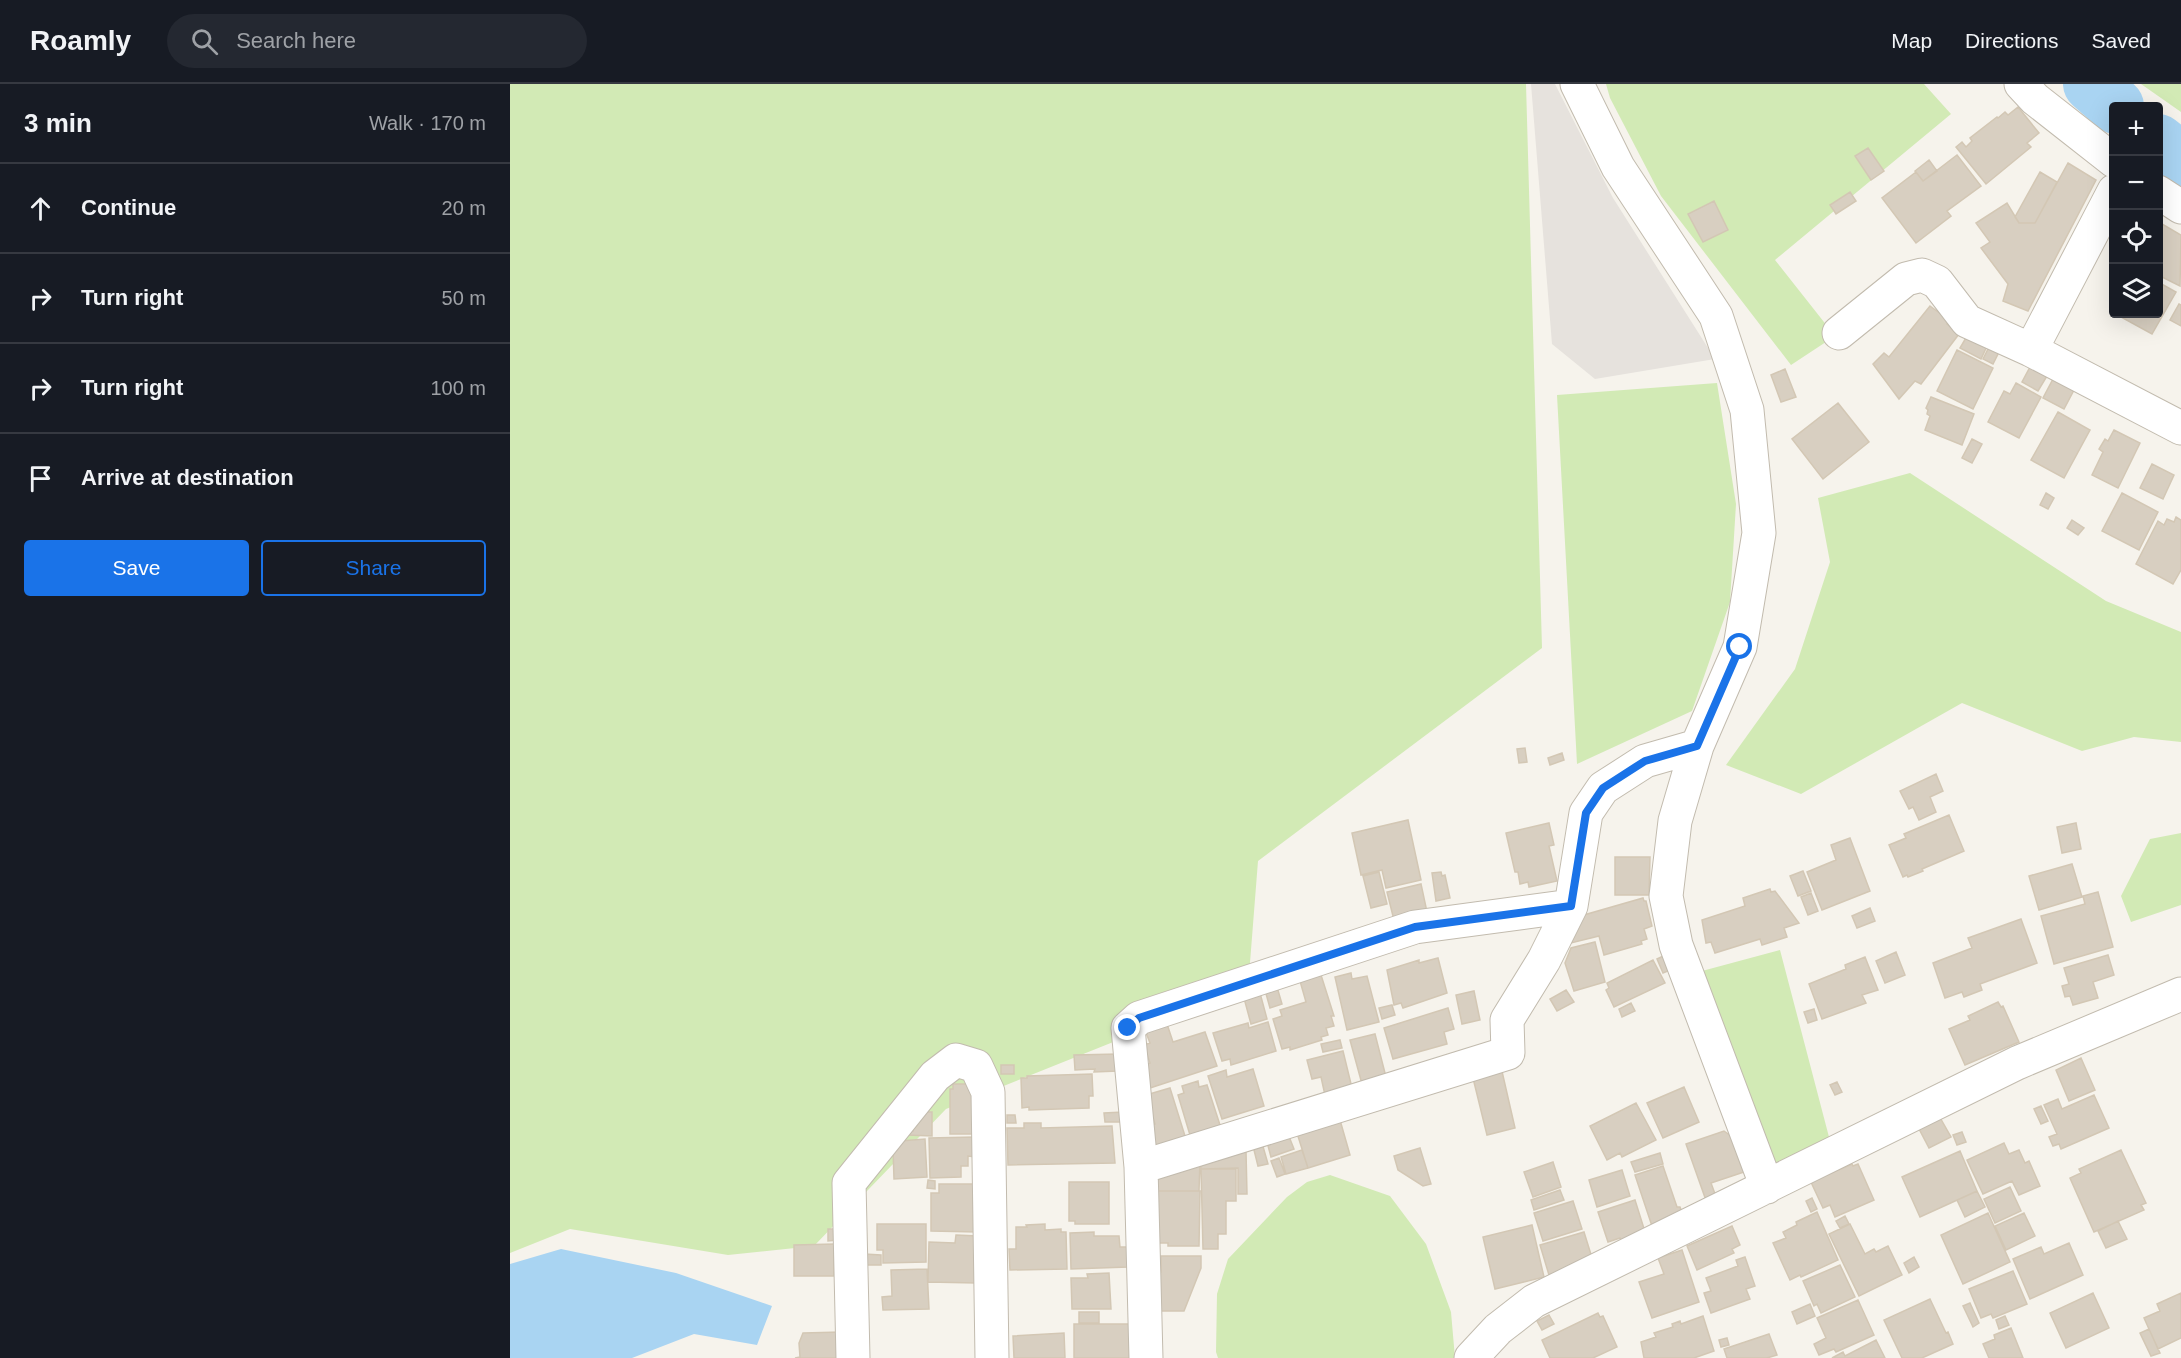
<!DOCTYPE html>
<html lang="en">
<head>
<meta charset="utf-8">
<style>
	body { margin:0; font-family:Helvetica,sans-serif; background:#242831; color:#f1f3f6 }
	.controls { position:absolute; right:18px; top:18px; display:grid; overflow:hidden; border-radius:6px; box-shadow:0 6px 24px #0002 }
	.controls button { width:54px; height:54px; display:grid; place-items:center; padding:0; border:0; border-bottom:2px solid #363941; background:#171b24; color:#f1f3f6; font:30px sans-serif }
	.stop { position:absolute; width:18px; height:18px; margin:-14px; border:4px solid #1a73e8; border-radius:50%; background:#fff }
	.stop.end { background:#1a73e8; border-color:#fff; box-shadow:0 2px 6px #0008 }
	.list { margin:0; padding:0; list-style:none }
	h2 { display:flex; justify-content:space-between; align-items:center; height:78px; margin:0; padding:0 24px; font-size:26px }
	h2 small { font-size:20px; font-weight:400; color:#9ea1a6 }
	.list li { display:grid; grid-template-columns:39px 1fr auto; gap:18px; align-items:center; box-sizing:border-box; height:90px; padding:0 24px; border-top:2px solid #363941 }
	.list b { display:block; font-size:22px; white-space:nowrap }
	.list em { font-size:20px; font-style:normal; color:#9ea1a6 }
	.actions { display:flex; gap:12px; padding:18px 24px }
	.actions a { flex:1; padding:14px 0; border:2px solid #1a73e8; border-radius:6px; text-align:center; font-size:21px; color:#1a73e8 }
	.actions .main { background:#1a73e8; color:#fff }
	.icon { flex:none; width:33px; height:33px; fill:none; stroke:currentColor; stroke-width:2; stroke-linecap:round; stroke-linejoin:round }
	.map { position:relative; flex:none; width:1671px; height:1274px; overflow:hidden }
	header { display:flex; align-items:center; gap:36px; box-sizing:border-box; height:84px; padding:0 30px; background:#171b24; border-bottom:2px solid #363941 }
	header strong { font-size:28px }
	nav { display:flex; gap:33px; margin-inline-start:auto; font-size:21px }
	.search { width:420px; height:54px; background:#242831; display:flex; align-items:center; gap:15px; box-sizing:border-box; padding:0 21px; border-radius:33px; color:#9ea1a6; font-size:22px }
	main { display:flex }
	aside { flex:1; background:#171b24 }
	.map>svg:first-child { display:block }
</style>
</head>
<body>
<header>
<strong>Roamly</strong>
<div class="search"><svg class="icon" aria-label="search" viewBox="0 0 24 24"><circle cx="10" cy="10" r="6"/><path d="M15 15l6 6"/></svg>Search here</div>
<nav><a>Map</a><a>Directions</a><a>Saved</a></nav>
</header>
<main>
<aside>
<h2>3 min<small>Walk · 170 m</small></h2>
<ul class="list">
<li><svg class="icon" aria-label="ahead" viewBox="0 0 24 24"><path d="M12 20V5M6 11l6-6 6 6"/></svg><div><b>Continue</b></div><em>20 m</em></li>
<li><svg class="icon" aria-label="right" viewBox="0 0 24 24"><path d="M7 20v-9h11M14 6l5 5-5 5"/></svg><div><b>Turn right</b></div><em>50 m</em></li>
<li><svg class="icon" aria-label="right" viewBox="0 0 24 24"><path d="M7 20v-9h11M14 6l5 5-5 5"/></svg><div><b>Turn right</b></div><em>100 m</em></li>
<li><svg class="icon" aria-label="arrive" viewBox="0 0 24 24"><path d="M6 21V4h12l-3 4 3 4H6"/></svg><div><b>Arrive at destination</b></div></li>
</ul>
<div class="actions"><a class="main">Save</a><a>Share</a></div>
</aside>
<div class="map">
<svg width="1671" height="1274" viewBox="0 0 1671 1274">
	<rect width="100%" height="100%" fill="#f6f3ec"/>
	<path fill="#e6e2dd" d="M1021,0h24l58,114 102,161 -120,20 -43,-35z"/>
	<path fill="#d2eab5" d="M0,0h1016l16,564 -284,213 -10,127 -302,121 -132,137 -86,9 -158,-26 -60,24z
		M1096,0h318l27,30 -176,146 60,76 -44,29 -130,-169 -51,-98z
		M1631,0h40v28z
		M1207,299l19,121 -6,98 -38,109 -115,53 -20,-369z
		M1400,389l196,128 75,31v110l-47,-5 -52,14 -120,-48 -161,91 -75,-29 69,-96 35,-107 -12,-64z
		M1671,749v72l-50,17 -10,-26 29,-57z
		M1270,866l49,187 -48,31 -12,-5 -67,-192z
		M820,1091l60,21 36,48 25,68 4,46h-237l-2,-6 1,-58 11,-35 59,-62 20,-15z"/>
	<path fill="#a9d4f2" d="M51,1165l115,24 96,33 -15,39 -63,-11 -62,24h-122v-94z"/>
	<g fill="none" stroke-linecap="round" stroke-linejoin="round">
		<path stroke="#a9d4f2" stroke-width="56" d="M1581,0l25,22
			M1648,58l23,18"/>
	</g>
	<path fill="#d8cfc1" stroke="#d3c7b4" stroke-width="1.5" d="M1508,23l21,26 -12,10 4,4 -45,37 -30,-37 6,-5 4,5 6,-6 -2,-3 27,-21 1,1 7,-6 3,3z
		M1358,64l16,23 -13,9 -16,-24z
		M1447,71l24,31 -34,25 4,5 -35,27 -34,-45 34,-26 7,9z
		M1419,76l8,11 -14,10 -8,-10z
		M1558,79l28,17 -68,131 -25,-10 5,-17 -27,-36 9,-6 -14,-19 31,-20 12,20h16z
		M1530,88l17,10 -22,41h-16l-4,-6z
		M1340,108l6,9 -20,13 -6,-9z
		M1204,117l14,29 -25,12 -15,-28z
		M1652,140l19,11 -1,51 -22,-11v-45z
		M1648,198l18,10 -24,42 -31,-17 2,-3h35z
		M1669,220l2,1v21l-11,-6z
		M1420,222l19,14 -2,4 12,10 -38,50 -6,-3 -16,18 -26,-35 11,-11 5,4z
		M1457,252l20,10 -6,13 -21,-11z
		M1480,261l10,5 -7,14 -10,-5z
		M1447,266l36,18 -20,41 -36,-18z
		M1520,283l17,9 -9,15 -16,-9z
		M1275,285l11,28 -15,5 -10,-27z
		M1543,295l21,11 -10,19 -21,-11z
		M1506,299l25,14 -22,41 -31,-16 16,-31 6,3z
		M1421,313l43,17 -12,31 -37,-15 5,-14 -3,-2 1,-4 -2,-2z
		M1328,319l31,39 -46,37 -31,-40z
		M1548,328l32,18 -26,48 -33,-18z
		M1604,346l26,13 -22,45 -26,-13 11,-23 -4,-3 6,-10 3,2z
		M1462,355l10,5 -10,19 -10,-5z
		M1642,380l22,11 -11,24 -23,-11z
		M1536,409l8,5 -6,11 -8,-4z
		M1612,409l36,19 -19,38 -37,-19z
		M1666,433l5,3v50l-8,14 -37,-20 22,-43 6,4 3,-6 7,3z
		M1562,436l12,8 -6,7 -11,-7z
		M1015,664l2,14 -8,1 -2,-14z
		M1052,669l2,7 -14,5 -2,-7z
		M1426,690l7,17 -13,6 6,15 -17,8 -6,-13 -4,2 -9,-18z
		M1439,731l15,36 -42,18 1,2 -15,6 -1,-2 -4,2 -14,-32 17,-7 -2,-4z
		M898,736l13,60 -35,8 -4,-18 -21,5 -9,-42z
		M1039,739l5,22 -5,1 8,35 -28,6 -1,-5 -8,2 -2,-12h-3l-9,-39z
		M1566,739l5,26 -19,4 -5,-26z
		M1340,754l20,53 -48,19 -15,-38 29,-12 -5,-15z
		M1105,773h35l-1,38h-34z
		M1562,780l10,33 -43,13 -10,-34z
		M1293,787l8,20 -13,5 -8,-20z
		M869,788l8,32 -16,4 -8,-32z
		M931,788l1,4 3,-1 5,23 -14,3 -4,-28z
		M911,800l6,28 -33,8 -7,-28z
		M1260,805l1,3 4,-1 24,32 -15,5 3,9 -25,8 -2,-6 -45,14 -4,-11 -5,1 -4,-23 43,-14 -2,-8z
		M1588,808l15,55 -59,17 -13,-48 44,-12 -2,-8z
		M1301,809l7,18 -10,4 -7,-18z
		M1133,814l1,3h2l6,25 -8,3 3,10 -6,2 1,3 -38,11 -5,-19 -28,7 13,-28z
		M1360,824l5,13 -18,7 -5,-12z
		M1511,835l16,44 -57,21 2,6 -18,7 -2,-5 -17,6 -12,-35 39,-15 -4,-10z
		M1085,858l10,40 -31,9 -9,-28 6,-15z
		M1386,868l9,23 -20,8 -9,-22z
		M1160,869l7,14 -14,6 -6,-14z
		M1598,871l6,20 -21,7 5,16 -25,7 -3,-9 -5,1 -3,-11 7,-2 -5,-16z
		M1355,873l13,33 -16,5 4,8 -44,16 -13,-35 37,-15 -1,-4z
		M928,874l9,35 -44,15 -2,-5 -7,2 -7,-35 32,-10v3z
		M1143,876l12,23 -51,24 -8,-17 3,-2 -2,-5z
		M841,889l1,6 15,-3 12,46 -32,8 -12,-53z
		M811,891l13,41h-3l3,10 -8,2 2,7 -7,2 1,3 -32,10v-3l-8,2 -9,-30 9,-3 -2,-6 26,-8 -6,-21z
		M767,903l5,17 -12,4 -5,-18z
		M1056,906l8,12 -17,9 -7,-12z
		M964,907l6,29 -18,4 -6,-29z
		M750,909l7,26 -16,5 -7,-26z
		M1488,918l3,5 2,-1 16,36 -54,23 -16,-36 21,-9 -2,-4z
		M1121,919l4,8 -13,6 -3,-8z
		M882,921l3,10 -13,4 -3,-11z
		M938,924l6,21 -10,3 3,12 -54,15 -9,-31z
		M1304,925l3,11 -9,3 -4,-11z
		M758,938l8,29 -45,14 -1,-6 -8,2 -9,-28 35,-10 1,5z
		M657,940l6,18 32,-10 12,34 -67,22 -7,-22 7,-3 -6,-18 6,-2 -5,-13z
		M865,950l11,43 -24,7 -12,-44z
		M830,956l2,8 -19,4 -2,-8z
		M833,967l9,37 -27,7 -4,-18 -9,2 -5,-19z
		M608,970v17l-24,1 1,-3 -20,1 -1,-15z
		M1571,974l14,32 -26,11 -13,-31z
		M491,981h13v9h-13z
		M991,983l14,61 -28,7 -15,-61z
		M743,985l11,37 -42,13 -14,-43 18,-6 1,7z
		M582,990l1,22h-4v12l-60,2v-3l-7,1 -1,-30h6v-2z
		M688,997l1,6 8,-2 13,40 -30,10 -12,-40 6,-2 -2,-7z
		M1327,998l5,10 -7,3 -5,-10z
		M443,1000h16l5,7 -1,43h-23v-45h3z
		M1174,1003l15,35 -36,16 -16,-35z
		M660,1004l15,48 -30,10 -7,-20 7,-2 -9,-29z
		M1584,1011l15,33 -48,21 -2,-5 -6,2 -4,-9 8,-3 -13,-29 14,-6 4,10z
		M1126,1019l20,37 -34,17 -2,-4 -13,7 -17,-34z
		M1531,1022l7,15 -7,3 -7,-15z
		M414,1028h8v24l-25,-1v-4h6v-6z
		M613,1028v10h-18l-1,-9z
		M1428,1030l13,23 -22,11 -12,-23z
		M497,1031h8l1,8h-9z
		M830,1036l10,35 -42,13 -11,-35z
		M514,1039h17v5l71,-2 3,37 -107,2 -1,-37h17z
		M1214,1047l11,8 9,33 -33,11 7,19 -10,4 -22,-62z
		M1452,1048l4,10 -9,3 -4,-10z
		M778,1050l6,15 -23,8 -4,-15z
		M465,1053v20l-7,-1v10h-7v11l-31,1 -1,-40z
		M415,1055l2,38 -33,2 -1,-31 7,-7z
		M752,1059l6,21 -10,2 -5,-20z
		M1494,1059l5,11 10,-4 6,13 4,-2 11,25 -21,9 -7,-14 -29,13 -16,-34z
		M910,1064l11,36 -8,2 -25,-16 -4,-14z
		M792,1066l6,18 -22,6 -5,-17z
		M1611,1066l25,53 -5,2 3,5 -50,22 -24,-54 11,-5 -2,-4z
		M736,1067l1,43h-9v-26l-37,1v-8z
		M1450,1067l17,40 -57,26 -18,-40z
		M1150,1069l3,11 -28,8 -4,-10z
		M769,1074l6,16 -8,3 -6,-16z
		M690,1078l-1,29h-42v-15z
		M1043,1078l8,25 -28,10 -9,-25z
		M1342,1080l1,2 5,-2 16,36 -39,17 -5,-12 -7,3 -13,-28 17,-5z
		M1153,1082l14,41h3l4,11 -31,11 -18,-54z
		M691,1085h35v32h-10v33h-8v15h-15z
		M1112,1086l8,26 -33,11 -8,-27z
		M418,1096l7,1v8l-8,-1z
		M559,1098h40v42h-34v-3h-6z
		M429,1100h35l3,48 -46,-1v-38h8z
		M1500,1103l11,24 -26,12 -11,-24z
		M1050,1106l4,10 -30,10 -3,-10z
		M647,1107h43l-1,55h-31v-3h-11z
		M1467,1107l8,16 -20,10 -8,-17z
		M1302,1114l5,11 -6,3 -5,-11z
		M1125,1116l11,35 -24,8 -2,-5 -12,4 -10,-30z
		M1063,1117l9,28 -39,12 -9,-28z
		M1307,1128l21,48 -37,17 -1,-2 -10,5 -17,-37 13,-5 -3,-6 14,-7 -1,-3z
		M1478,1129l22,49 -47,22 -22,-49z
		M1514,1129l11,23 -29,14 -11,-24z
		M1335,1132l4,8 -9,4 -4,-7z
		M1608,1137l9,18 -21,9 -8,-17z
		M367,1140h49v38l-43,1v-13h-6z
		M535,1140v6l16,-1v3h5l1,37 -57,1 -1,-21h7v-22h11l-1,-2z
		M1340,1140l15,30 9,-5 2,3 12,-6 14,29 -43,21 -30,-62z
		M1022,1141l12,52 -49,12 -12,-52z
		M1222,1142l8,19 -8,4 2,4 -37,17 -10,-24z
		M318,1145h10v11l-10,1z
		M584,1148v4h25l1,11h8v20l-57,2 -1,-36z
		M1074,1148l9,29 -44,14 -9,-30z
		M446,1151l22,1 -2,47 -48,-1 1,-40 26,1z
		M1559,1159l14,32 -53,24 -17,-40 28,-12 3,7z
		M324,1160v32h-40v-31z
		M1172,1166l17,52 -47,16 -13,-36 25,-8 -6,-16z
		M354,1170l17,1v10h-17z
		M651,1172h40v12l-17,43h-26v-39h3z
		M1235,1173l10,29 -9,3 4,10 -39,14 -7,-20 7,-2 -5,-13 32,-12 -2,-6z
		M1404,1173l5,10 -10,6 -5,-10z
		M1330,1181l15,32 -34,16 -4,-9 -3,2 -11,-25z
		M417,1185l2,40 -46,1 -1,-13 10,-1 -1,-26z
		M1503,1187l14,33 -34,14 -2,-4 -10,4 -12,-29z
		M599,1189l2,36h-39l-1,-31h17l-1,-4z
		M1583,1209l16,35 -43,20 -16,-35z
		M1671,1209v45l-23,11 -14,-31 16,-7 -3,-7z
		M1420,1215l16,34 2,-1 5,12 -31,14h-20l-18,-38z
		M1348,1216l16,35 -38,17 -2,-3 -15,6 -5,-11 12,-6 -9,-20z
		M1460,1219l9,20 -6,4 -10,-21z
		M1300,1220l5,12 -18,8 -5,-12z
		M569,1228h20v11h-20z
		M1088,1229l2,4 3,-1 14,31 -24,11h-43l-8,-18z
		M1039,1231l5,9 -12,6 -5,-9z
		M1193,1232l11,35 -20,7h-50l-3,-16 15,-5 -2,-4 19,-6 -1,-3 8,-3 1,3z
		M1495,1232l4,9 -10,4 -3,-9z
		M564,1240h59v34h-59z
		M1501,1244l12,30h-34l-6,-14 12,-5 -1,-4z
		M1639,1245l11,24 -9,3 -11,-23z
		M331,1248v26h-46l5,-1 -1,-14 4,-10z
		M554,1249l1,25h-51l-1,-22z
		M1259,1250l8,21 -10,3h-40l-3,-9z
		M1217,1254l2,7 -8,2 -2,-7z
		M1366,1256l9,18h-53l11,-6 2,4z"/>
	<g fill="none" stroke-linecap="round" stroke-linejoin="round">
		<g stroke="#c2bbae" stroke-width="35">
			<path id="minor" d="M1067,0l41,83 98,149 31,94 12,123 -19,114 -43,99 -22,75 -9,75 10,49 91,242
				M1511,0l14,15 79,62
				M1604,107l-83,159 150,78
				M1648,108l23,15
				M1329,249l67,-54 16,-4 15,7 30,39 64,29
				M631,1083l367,-114 -1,-33 37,-60 27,-54 15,-93 17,-25 42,-27 52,-15
				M343,1274l-4,-175 86,-107 21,-16 20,6 12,26 4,266
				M636,1274l-5,-191 -13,-139 11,-10 276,-91 156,-21
				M961,1274l27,-29 36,-28 483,-238 164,-69"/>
		</g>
		<use href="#minor" stroke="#fff" stroke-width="33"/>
	</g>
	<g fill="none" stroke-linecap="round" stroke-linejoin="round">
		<path stroke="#1a73e8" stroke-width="8" d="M618,944l11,-10 276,-91 156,-21 15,-93 17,-25 42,-27 52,-15 43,-99"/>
	</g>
</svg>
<div class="controls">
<button>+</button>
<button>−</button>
<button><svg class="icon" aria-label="locate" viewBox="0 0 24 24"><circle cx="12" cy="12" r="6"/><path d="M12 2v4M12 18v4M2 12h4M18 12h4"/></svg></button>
<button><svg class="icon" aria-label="layers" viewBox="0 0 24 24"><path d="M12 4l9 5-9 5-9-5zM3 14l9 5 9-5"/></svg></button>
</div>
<div class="stop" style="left:1230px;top:563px"></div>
<div class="stop end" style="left:618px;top:944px"></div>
</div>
</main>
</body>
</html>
